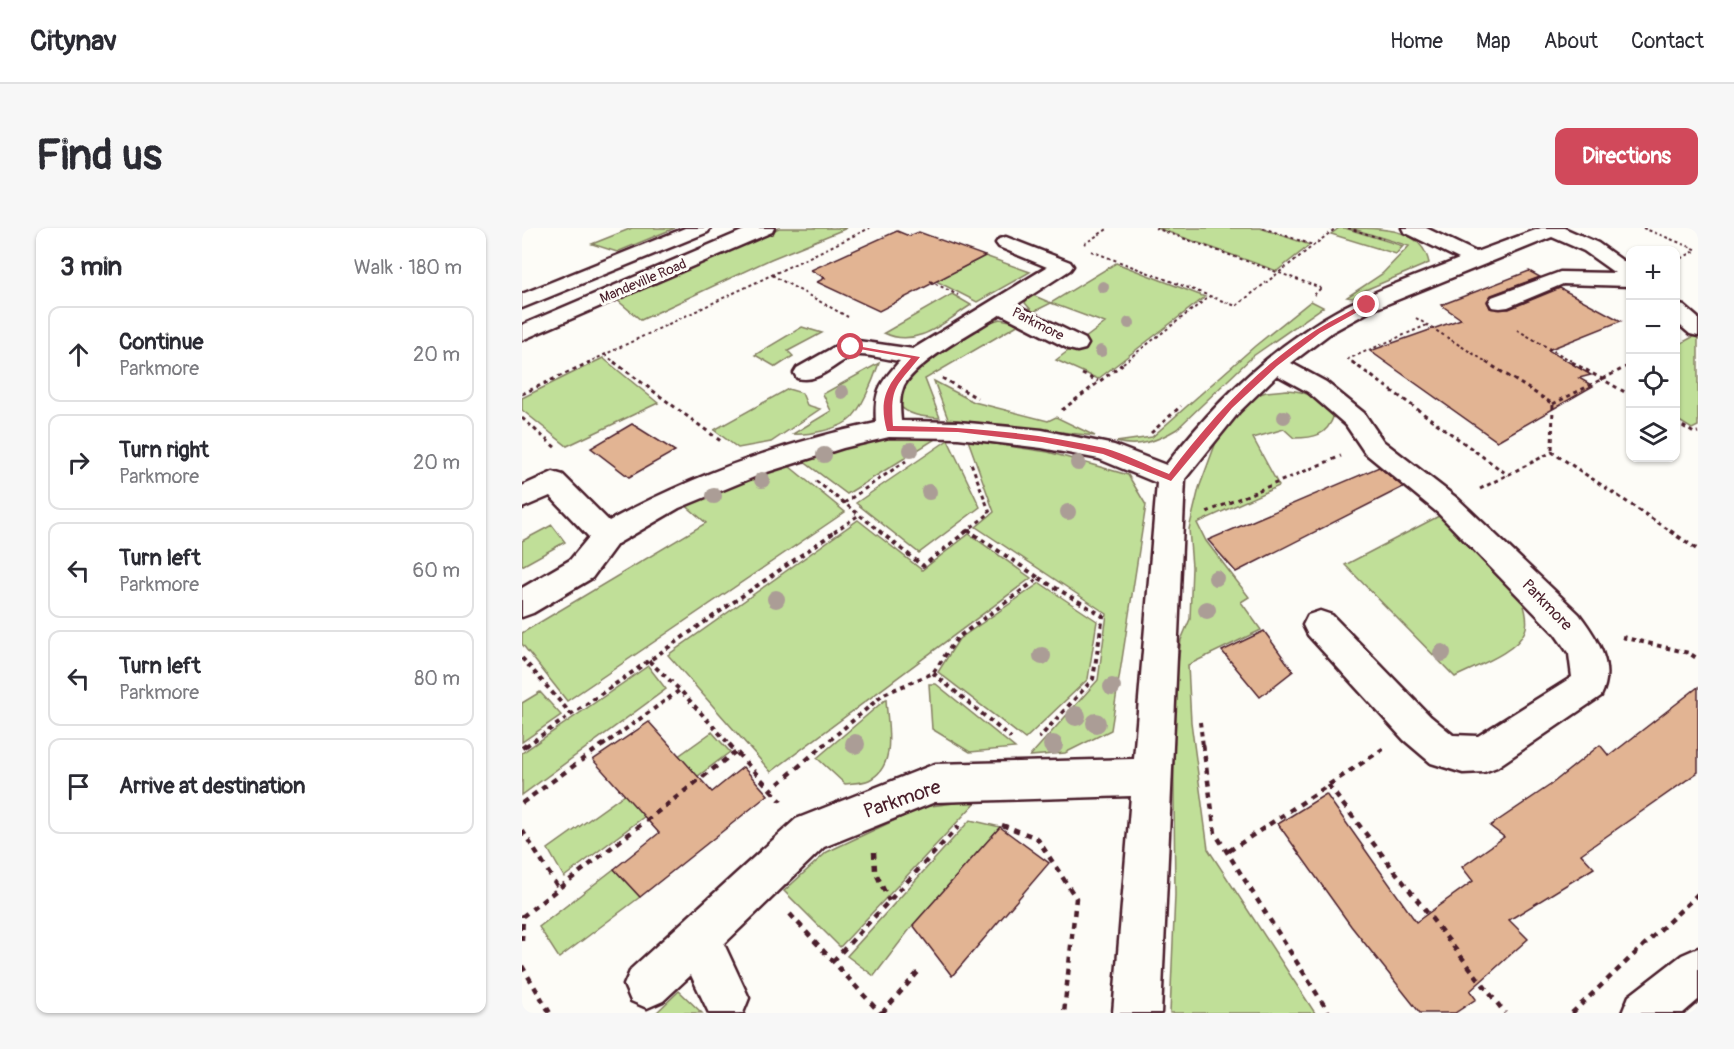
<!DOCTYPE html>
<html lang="en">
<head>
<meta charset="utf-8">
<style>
	body { margin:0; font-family:Pangolin,sans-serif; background:#f7f7f7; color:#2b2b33 }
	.controls { position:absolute; right:18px; top:18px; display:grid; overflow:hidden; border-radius:12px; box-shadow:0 2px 4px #0004 }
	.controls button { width:54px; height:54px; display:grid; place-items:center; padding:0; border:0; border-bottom:2px solid #e1e1e2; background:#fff; color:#2b2b33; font:30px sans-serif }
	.stop { position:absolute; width:18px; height:18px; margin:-14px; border:4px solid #d1495b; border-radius:50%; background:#fff }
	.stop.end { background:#d1495b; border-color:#fff; box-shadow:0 2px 6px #0008 }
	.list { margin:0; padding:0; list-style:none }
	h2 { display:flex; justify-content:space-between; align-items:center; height:78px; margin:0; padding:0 24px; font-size:26px }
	h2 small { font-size:20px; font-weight:400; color:#7c7c81 }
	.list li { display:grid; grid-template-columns:39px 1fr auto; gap:18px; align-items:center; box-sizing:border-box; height:96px; margin:0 12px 12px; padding:0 12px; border:2px solid #e1e1e2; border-radius:12px }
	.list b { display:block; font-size:22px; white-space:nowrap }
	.list p { margin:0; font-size:20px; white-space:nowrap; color:#7c7c81 }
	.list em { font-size:20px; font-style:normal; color:#7c7c81 }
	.icon { flex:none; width:33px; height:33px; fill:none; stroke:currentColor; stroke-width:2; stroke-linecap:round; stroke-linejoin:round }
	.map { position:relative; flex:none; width:1176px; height:785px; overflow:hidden; border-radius:12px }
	header { display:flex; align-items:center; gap:36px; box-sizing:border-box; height:84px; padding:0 30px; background:#fff; border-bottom:2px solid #e1e1e2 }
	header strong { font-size:28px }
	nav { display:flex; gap:33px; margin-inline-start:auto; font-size:21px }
	.intro { display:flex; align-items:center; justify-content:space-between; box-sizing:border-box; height:144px; padding:0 36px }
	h1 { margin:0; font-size:42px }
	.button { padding:15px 27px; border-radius:12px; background:#d1495b; color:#fff; font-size:21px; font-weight:700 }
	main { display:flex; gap:36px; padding:0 36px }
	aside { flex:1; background:#fff; border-radius:12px; box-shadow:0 2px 4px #0004 }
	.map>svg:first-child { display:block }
</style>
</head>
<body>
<header>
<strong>Citynav</strong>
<nav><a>Home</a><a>Map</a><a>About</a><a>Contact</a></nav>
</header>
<div class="intro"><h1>Find us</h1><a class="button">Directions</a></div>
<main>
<aside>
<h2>3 min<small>Walk · 180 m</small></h2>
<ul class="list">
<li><svg class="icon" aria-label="ahead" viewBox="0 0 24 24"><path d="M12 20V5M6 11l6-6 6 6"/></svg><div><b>Continue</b><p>Parkmore</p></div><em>20 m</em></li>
<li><svg class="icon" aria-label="right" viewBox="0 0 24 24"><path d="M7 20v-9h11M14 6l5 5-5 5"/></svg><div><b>Turn right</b><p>Parkmore</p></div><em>20 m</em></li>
<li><svg class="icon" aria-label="left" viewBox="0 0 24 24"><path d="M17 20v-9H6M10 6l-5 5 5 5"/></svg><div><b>Turn left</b><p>Parkmore</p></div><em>60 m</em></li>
<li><svg class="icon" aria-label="left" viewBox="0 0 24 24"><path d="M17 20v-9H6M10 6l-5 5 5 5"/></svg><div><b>Turn left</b><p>Parkmore</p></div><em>80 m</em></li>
<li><svg class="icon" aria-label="arrive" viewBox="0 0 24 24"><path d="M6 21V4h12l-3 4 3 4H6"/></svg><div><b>Arrive at destination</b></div></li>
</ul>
</aside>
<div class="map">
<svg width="1176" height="785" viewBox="0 0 1176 785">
	<rect width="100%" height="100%" fill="#fdfcf7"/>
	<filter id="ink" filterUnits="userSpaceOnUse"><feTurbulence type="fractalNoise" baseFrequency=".0167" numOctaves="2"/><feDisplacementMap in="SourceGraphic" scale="12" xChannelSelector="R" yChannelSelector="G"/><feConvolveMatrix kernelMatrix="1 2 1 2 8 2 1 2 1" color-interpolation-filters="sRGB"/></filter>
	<g filter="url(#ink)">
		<path fill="#c0df98" stroke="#857f62" stroke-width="1.5" d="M110,0h43l-58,24 -25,-8z
			M257,0h68l-76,31 -130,61 -24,-20z
			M635,0h103l50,17 -33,26z
			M817,0h6l58,18 -7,8 -65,-20z
			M828,0c32,0 72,0 79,35l-66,28 -10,7 -6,-1 35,-23 27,-28z
			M463,28l45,16 -53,30 -41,-21z
			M594,35l89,34 -107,82 -42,-19 49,-37 -54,-20 -18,9 -8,-9 5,-9 21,9z
			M430,66l19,11c-27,17 -54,44 -87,28z
			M789,73l12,6 -70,49 -76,73c-20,12 -38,19 -61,13l36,-5 103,-91z
			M478,91l21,4 -96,56 15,39c-17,-1 -32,-2 -43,-15 2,-7 3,-16 7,-22 20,-26 65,-54 96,-62z
			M280,99l20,6 -34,18 5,5 -17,11 -21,-12z
			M1176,106v92l-6,3 -16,-10v-73z
			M81,130l55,45 -91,43 -45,-36v-12z
			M357,135c-5,15 -18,49 -31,58 -13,9 -40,14 -55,13l38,-23 -8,-17z
			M412,153l40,21 74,19 8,-4 39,19 -147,-17z
			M266,161l14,4 5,12 13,4 -49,33 -33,6 -24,-18z
			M765,162c20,1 34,9 47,25 -7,21 -20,23 -40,23l-10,-9 -31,9 26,48 -82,37 9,18 43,56 -8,5 20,28 -73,35 3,57 17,127 107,164h-145l5,-118 -2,-192 8,-63 9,-21 2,-52 -3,-38 10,-41 26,-70 23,-20 18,-6z
			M377,209l38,1 -90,56 -48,-36 77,-19z
			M426,212l32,67 -61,46 -63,-50z
			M446,212l80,12 80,23 18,30 -35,225 -46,23 -35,3 68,-76 9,-66 -131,-87 18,-15z
			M262,234l61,50 -278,189 -45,-57v-11l184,-110 -23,-20z
			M917,288l83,83c3,9 7,23 3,32 -9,22 -49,35 -70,46l-110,-112z
			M336,292l64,50 47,-36 62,44 -260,194 -103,-117z
			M30,297l13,17 -43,24v-25z
			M518,355l57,38 -9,58 -63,60 -87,-67 21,-33z
			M126,438l18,23 -144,106v-42z
			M407,456h7l79,64 -45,4 -38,-23z
			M18,464l21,23 -39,27v-39z
			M364,471c1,25 12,67 -17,81 -6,3 -17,3 -24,4l-28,-26z
			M190,504l18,20 -166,125 -16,-28z
			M456,572l-138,147 -56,-56 43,-39 96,-45z
			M448,592l30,7 -87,98 -39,51 -27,-20z
			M92,641l26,28 -81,61 -20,-31z
			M157,763l23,22h-46z"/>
		<path fill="#e2b493" stroke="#4a1f2b" stroke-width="1.5" d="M375,3l12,5 10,-4 66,24 -106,55 -62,-29 8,-4 -14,-8z
			M1007,43l11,6 -49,18 -4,6 3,7 19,1 51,-21 61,33 -73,29 43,25 -12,3 14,8 -96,55 -127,-90 91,-32 -20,-14z
			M110,196l43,27 -46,26 -38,-29z
			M857,239l24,20 -167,85 -28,-32z
			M742,403l29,40 -33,26 -38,-46z
			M1176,459v85l-117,82 13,14 -85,52 19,19 -58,52 6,8 -21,14h-35l-69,-87 -73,-102 48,-30 90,128 57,-41 -11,-14 42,-30 -14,-11 59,-40 51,-41 9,11z
			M127,494l63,70 31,-25 25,28 -128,102 -26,-28 45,-36 -66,-73z
			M478,599l49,36 -97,113 -39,-51z"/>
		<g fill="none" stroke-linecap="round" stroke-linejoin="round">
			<g stroke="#4a1f2b" stroke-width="5">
				<path id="street" d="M880,0h24l50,24 65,-24h23l34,15 32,23v20l-67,-2 -55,23 -8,1 -8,-1 -3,-5 3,-5 68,-25 55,1 -31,-22 -32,-14 -180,73 -40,22 -41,31 35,19 38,31 19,28 75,58 121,115c18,24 37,52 22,82l-104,71 -13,5 -21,1 -32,-10 -27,-23 -96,-105 -5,-10 5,-10 12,-4 12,4 98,101 23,19 25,1 94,-59 -3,-23 -14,-20 -117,-121 -73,-60 -19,-28 -38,-33 -31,-17 -38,37 -54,67 -24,534h-48l18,-217 -196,6 -111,45 -100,97 25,54 -6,15h-34l-18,-38 -28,26 -16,7 -16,-7 -7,-16 7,-16 165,-150 139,-55 199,-5 23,-276 -58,-24 -57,-11 -84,-10 -69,-1 -46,11 -79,25 -85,35 -62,36 -25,34 -59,35 -11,4v-29l48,-28 19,-23 -39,-41 -28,12v-22l31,-14 10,3 46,46c84,-46 173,-78 267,-98 -2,-31 3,-39 24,-62 -11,-1 -38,-9 -47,-5 -19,7 -34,28 -56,22l-3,-5 3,-5 46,-26 8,-2 62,9 134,-82 -48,-20 -3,-4 3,-4 7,-2 64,25 3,4 -3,4 -54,35 69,34 3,5 -3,5 -8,2 -8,-2 -68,-35c-24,16 -87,48 -98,74 -4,11 -3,21 -2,33l57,1 84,8 72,15 52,20c49,-63 107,-120 178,-158 36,-19 76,-32 115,-48l-55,-27z
					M1154,76l8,2 14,12v18l-8,-2 -14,-12z
					M1176,720v52l-15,13h-61l7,-17 53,-41z"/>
			</g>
			<g stroke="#4a1f2b" stroke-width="5">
				<path id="primary" d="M163,0h25l-2,4 -186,76v-14z
					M227,0h25l-2,4 -250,108v-15z"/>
			</g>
			<path stroke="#4a1f2b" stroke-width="2" stroke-dasharray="3 3" stroke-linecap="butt" d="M633,0l166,60
				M741,0l50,17
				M826,0l35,11
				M1121,0l55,22
				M562,16l25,-16
				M569,23l145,55 100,-78
				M1154,33l21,-11
				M250,47l76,42
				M408,53l28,14
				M792,67l7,-7
				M894,90l72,45
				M995,102l58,33
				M83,127l11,8
				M65,135l283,-135
				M601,135l87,-67
				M832,135l-6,-4 79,-34"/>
			<path stroke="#4a1f2b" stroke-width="3" stroke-dasharray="4 4" stroke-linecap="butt" d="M92,134l108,80
				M830,134l156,113
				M964,134l67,42 -1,48
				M1050,134l58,33
				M560,146l16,7
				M420,150l35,20
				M0,166l68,-32
				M1031,176l77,-39
				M540,182l63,-48
				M0,190l35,31
				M1154,194l18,11 4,-1
				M629,205l30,-27
				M294,253l65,51
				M958,261l72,-37 120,80
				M322,275l62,-42
				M685,284l134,-56
				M446,302l4,2
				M312,304l25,-17
				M443,304l25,-19 -19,-50"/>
			<path stroke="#4a1f2b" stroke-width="4" stroke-dasharray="4.5 4.5" stroke-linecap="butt" d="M357,303l44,35 44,-35
				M1148,303l28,19
				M517,350l64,38 -10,63 -54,59
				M1100,409l67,16 9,6
				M0,430l49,56
				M127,433l31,29
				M411,445l78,65
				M678,494l3,24
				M4,518l310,-215
				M80,518l78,-56 51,56
				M301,518l61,-52 49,-21 24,-35 82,-60 -70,-47"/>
			<path stroke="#4a1f2b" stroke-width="4.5" stroke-dasharray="6 6" stroke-linecap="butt" d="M207,516l42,46 54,-46
				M681,516l12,89 114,180
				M0,520l6,-4
				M806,557l177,228
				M249,562l10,11
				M0,575l82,-59
				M480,597l35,13 39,60 -12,115
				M0,602l37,59
				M707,623l154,-102
				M352,624l1,19 14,30
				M268,686l90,99
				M0,713l1,-25 212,-164
				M311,733l126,-135
				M0,738l28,47
				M360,785l38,-43
				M1050,785l126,-119"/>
			<use href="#street" fill="#fdfcf7" fill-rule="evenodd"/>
			<use href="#primary" fill="#fdfcf7" fill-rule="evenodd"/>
		</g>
		<g fill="#ab9d96">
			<circle cx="581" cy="59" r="6"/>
			<circle cx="607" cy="95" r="6"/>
			<circle cx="579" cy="123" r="6"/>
			<circle cx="320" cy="164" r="7"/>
			<circle cx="762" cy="189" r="7"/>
			<circle cx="389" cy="222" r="8"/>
			<circle cx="302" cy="227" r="8"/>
			<circle cx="556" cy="235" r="8"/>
			<circle cx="240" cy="252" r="8"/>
			<circle cx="407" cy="264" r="8"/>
			<circle cx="192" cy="268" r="8"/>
			<circle cx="546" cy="284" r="8"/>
			<circle cx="694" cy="350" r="8"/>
			<circle cx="254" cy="371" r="9"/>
			<circle cx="685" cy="382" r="9"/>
			<circle cx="920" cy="425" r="9"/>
			<circle cx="520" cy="428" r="9"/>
			<circle cx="590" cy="459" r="9"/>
			<circle cx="554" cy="488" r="10"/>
			<circle cx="574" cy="495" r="10"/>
			<circle cx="333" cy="516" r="10"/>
			<circle cx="531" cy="517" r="10"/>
		</g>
	</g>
	<path fill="#d1495b" d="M843,75l5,2 -50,28 -43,33 -45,42 -61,73 -68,-27 -61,-12 -84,-10 -71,-1c-10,-35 3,-49 24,-73l-63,-11 3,-2 69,12c-24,30 -30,29 -27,69 71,1 142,6 211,22 22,6 44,18 65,26 41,-55 89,-107 147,-144 16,-10 33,-18 49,-27z"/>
	<g text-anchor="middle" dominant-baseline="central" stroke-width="6" stroke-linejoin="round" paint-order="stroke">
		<g font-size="14" fill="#4a1f2b" stroke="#fdfcf7">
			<text transform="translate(121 53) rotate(-23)">Mandeville Road</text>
			<text transform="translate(516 96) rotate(27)">Parkmore</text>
		</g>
		<g font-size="16" fill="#4a1f2b" stroke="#fdfcf7">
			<text transform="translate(1025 377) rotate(46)">Parkmore</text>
		</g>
		<g font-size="20" fill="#4a1f2b" stroke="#fdfcf7">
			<text transform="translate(380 571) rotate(-19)">Parkmore</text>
		</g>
	</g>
</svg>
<div class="controls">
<button>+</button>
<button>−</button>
<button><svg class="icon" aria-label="locate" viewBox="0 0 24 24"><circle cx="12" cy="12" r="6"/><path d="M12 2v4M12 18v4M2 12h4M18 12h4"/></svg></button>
<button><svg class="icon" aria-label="layers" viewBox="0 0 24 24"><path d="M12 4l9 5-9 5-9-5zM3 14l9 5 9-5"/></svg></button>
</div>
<div class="stop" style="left:329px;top:119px"></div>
<div class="stop end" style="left:845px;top:77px"></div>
</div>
</main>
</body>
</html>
